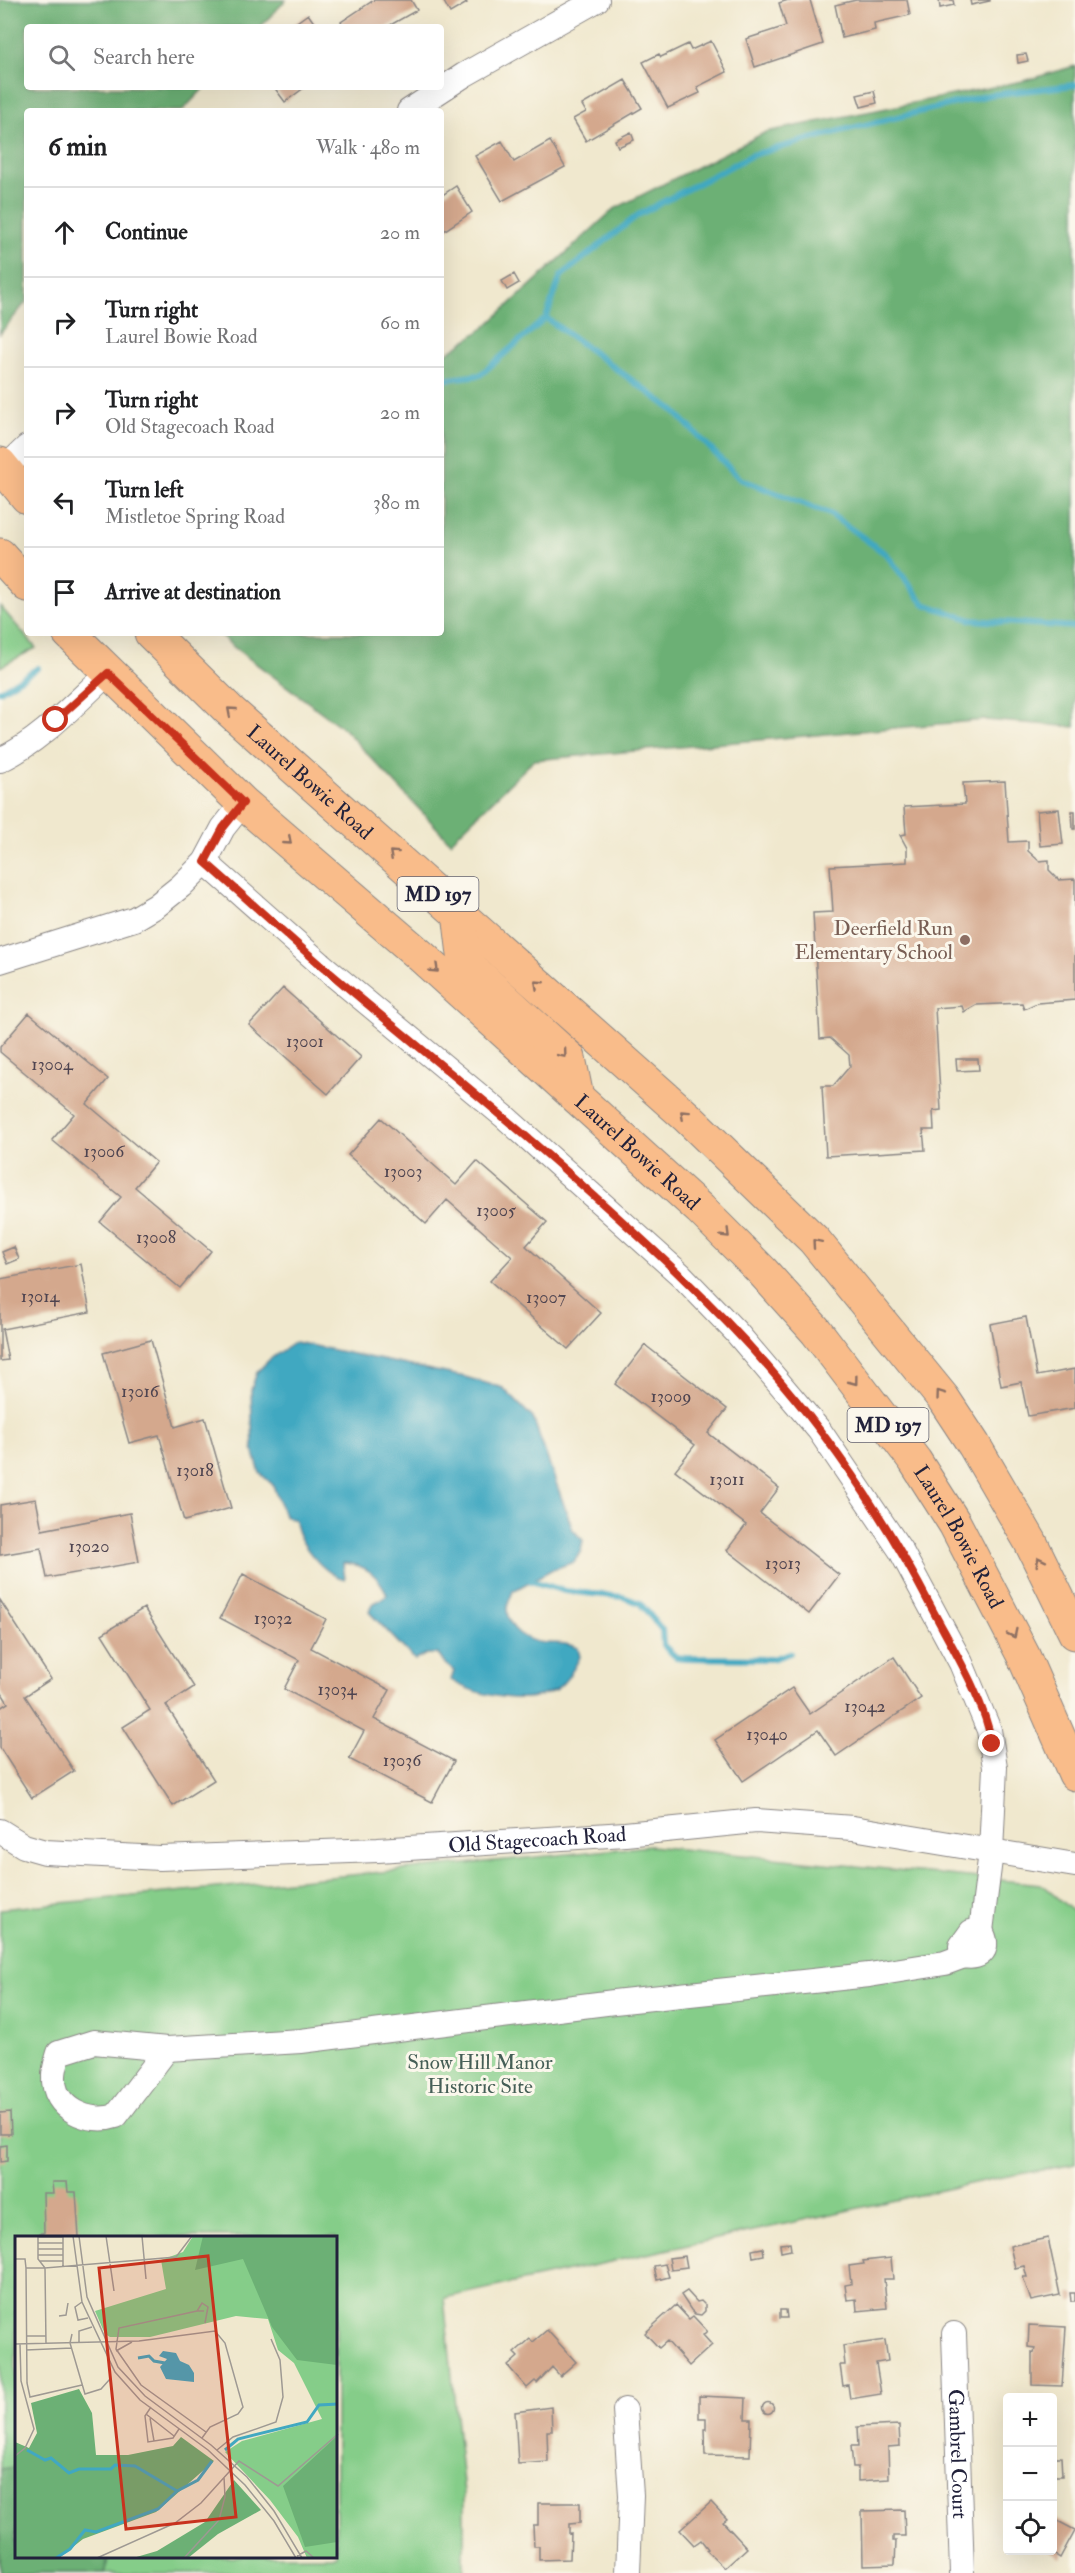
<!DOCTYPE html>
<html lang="en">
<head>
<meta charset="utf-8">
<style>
	body { margin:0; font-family:"IM FELL Double Pica",serif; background:#f2f2f2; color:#202124 }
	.controls { position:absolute; right:18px; bottom:18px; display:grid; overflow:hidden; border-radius:6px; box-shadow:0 6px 24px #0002 }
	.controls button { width:54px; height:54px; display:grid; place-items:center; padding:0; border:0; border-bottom:2px solid #e0e0e0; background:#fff; color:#202124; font:30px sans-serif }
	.stop { position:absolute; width:18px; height:18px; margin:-14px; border:4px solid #c8321e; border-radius:50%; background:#fff }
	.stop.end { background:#c8321e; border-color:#fff; box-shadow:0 2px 6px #0008 }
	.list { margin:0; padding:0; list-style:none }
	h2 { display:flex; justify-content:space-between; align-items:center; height:78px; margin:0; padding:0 24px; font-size:26px }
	h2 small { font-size:20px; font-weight:400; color:#757577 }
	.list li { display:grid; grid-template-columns:39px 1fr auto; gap:18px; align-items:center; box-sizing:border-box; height:90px; padding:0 24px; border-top:2px solid #e0e0e0 }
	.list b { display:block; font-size:22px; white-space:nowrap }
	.list p { margin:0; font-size:20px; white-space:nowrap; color:#757577 }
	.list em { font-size:20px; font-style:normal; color:#757577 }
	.icon { flex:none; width:33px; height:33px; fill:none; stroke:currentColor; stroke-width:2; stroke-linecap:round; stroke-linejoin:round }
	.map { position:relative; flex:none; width:1075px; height:2573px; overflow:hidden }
	.search { position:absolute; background:#fff; box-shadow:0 6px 24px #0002; left:24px; top:24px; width:420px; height:66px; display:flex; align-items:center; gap:15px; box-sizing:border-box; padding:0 21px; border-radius:6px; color:#757577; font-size:22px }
	.panel { position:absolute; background:#fff; box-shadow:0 6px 24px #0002; left:24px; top:108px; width:420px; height:528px; border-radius:6px }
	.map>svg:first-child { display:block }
</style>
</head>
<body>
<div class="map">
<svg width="1075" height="2573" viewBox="0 0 1075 2573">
	<rect width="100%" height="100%" fill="#fbf7ec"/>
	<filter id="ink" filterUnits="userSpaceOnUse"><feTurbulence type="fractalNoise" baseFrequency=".0167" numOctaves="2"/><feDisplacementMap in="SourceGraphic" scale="12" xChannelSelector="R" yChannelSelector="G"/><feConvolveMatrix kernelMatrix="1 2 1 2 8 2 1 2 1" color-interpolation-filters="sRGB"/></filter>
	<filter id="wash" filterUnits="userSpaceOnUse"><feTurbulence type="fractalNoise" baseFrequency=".008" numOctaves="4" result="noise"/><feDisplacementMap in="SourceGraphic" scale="24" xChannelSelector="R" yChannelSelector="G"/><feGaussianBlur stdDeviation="1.35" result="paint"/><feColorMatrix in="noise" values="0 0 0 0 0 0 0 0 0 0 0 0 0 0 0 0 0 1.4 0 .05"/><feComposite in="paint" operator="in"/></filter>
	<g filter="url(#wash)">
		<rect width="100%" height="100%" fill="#f0e8ce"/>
		<path fill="#85cd89" stroke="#547862" stroke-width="1.5" fill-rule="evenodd" d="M0,606l36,42 -36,19z
			M650,1846l391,38 34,29v251l-78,14 -553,120 20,195v80h-464v-664zM16,2237h320v319h-320z"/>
		<path fill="#6cb075" stroke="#476958" stroke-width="1.5" d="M0,0h286l-26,27h-233v60h178l-23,24h-155v190l-27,33z
			M1075,66v661l-90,-7 -451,40 -84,82 -106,-113 -113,-84 -12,-12h222v-276l43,-29 130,-119 152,-77 257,-51z
			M16,2467v89l93,1 -5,16h-104v-104z"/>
		<path fill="#41a8c1" stroke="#32657e" stroke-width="1.5" d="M295,1342l170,35 38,11 30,30 40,112 10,10 -2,11 -7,11 -23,8 -38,21c-2,6 -6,13 -6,18 0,21 20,33 39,34 13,1 18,-1 32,5l2,9c-6,12 -14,26 -25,33 -26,16 -80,6 -104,-10l3,-9 -10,-8 -6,-9h-12l-11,6 -46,-48 3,-8 10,-5 5,-5c-9,-19 -22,-30 -44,-31l2,16c-21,-4 -49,-38 -50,-59l-11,-4 -11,-31 -13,-12 -7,-23 -2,-60 6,-18 13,-13z"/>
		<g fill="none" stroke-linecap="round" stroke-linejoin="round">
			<path stroke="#41a8c1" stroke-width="6" d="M546,318l15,-42 77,-61 114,-60 92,-25 145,-35 86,-10
				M441,380l39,-5 66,-57 127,92 67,69 90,35 56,40 38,50 48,16 103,7
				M0,691l38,-23
				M531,1581l34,10 58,6 17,6 22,27 1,15 13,12 9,1 87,1 18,-6"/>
		</g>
		<g id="blocks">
			<path fill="#d4a88d" d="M374,0h37l6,10 -30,17h-43l-3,-5z
				M443,0h22l2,3 -17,10z
				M788,0h22l13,44 -68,23 -9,-28 40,-13 -7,-23z
				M856,0h51l3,15 -36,8 1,7 -33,8 -7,-33z
				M939,0h14l1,5 -14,3z
				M970,0h20v1l-19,4z
				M308,14l9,13h-27z
				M711,41l16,31 -30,15 3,6 -32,15 -25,-46 16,-8 2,3 27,-13 3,6z
				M1026,54l2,7 -10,2 -1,-8z
				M625,80l17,28 -56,33 -13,-22 13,-7 -4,-7z
				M274,87h31l-20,15z
				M874,91l3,12 -16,4 -4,-12z
				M631,132l3,8 -16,7 -3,-7z
				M502,141l12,21 36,-21 15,26 -63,34 -27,-45z
				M456,186l16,26 -30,20 -1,-36z
				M514,274l5,9 -12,7 -5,-9z
				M1005,781l4,61 19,-1v10l11,10 10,-1v10l10,10 16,-1v121l-38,3 -13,6 -2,-6 -46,2 -12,7 -2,-6 -27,2 6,102 -8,1 1,19h-11l2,20 -99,6 -4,-70h11l17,-20 -1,-11 -19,-17 -10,1 -7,-126 20,-1 -3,-46 77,-4v-14l-7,-13 6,-1 -2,-27 61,-3 -2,-21z
				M1059,809l4,35 -23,2 -3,-35z
				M1072,811h3v18h-2z
				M283,988l78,69 -33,37 -79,-69z
				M29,1013l79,66 -21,25 69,58 -21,25 76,64 -31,37 -80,-66 21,-25 -69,-57 22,-26 -74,-62v-5z
				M956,1059h22l1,11 -22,1z
				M381,1118l75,67 21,-24 70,61 -21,24 75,67 -33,36 -78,-68 22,-24 -65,-57 -21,24 -78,-69z
				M14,1247l5,12 -12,5 -5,-12z
				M81,1264l9,48 -88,17 6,31 -8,1v-82z
				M1026,1317l11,59 38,-7v39l-47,8 -7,-34 -20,4 -11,-62z
				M151,1340l24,87 30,-9 26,90 -47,13 -25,-86 -30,8 -26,-90z
				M645,1345l82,64 -19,24 71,55 -19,25 79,62 -30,39 -82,-64 19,-25 -71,-55 20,-25 -80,-61z
				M36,1499l6,31 88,-17 9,49 -92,16 -6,-30 -41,7v-50z
				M243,1574l83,45 -15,29 79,42 -16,29 80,42 -22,41 -83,-43 15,-28 -80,-42 15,-29 -79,-42z
				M0,1600l51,79 -26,17 49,75 -42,27 -32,-50v-40l8,-5 -8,-13z
				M144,1608l50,79 -28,18 48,75 -41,26 -50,-79 27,-17 -48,-76z
				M894,1657l27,41 -85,58 -18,-26 -75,51 -28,-41 77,-52 18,26z
				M10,2112l1,22h-11v-21z
				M7,2145v16l-7,1v-16z
				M52,2182h15l1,10h8l3,45h-39v-4h4l-1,-40h10z
				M1048,2238l12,57 -29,6 -8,-24h4l-3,-11 -9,2 -5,-22z
				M790,2243l1,7 -10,2 -1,-8z
				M763,2248l1,7 -11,2 -1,-7z
				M685,2256l2,11 -16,2 -2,-11z
				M891,2258l2,21h-9l3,29 -30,3 -1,-12 -9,1 -2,-15 6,-1 -2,-18 15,-2 -1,-3z
				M665,2264l4,13 -12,3 -3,-14z
				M687,2291l10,11 4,-1 4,4v6l-4,4 -6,-1 -4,-4 -10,-15z
				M1070,2293h5v8h-4z
				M676,2305l13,14 4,-3 14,15 -4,4 9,10 -23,21 -22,-25 -8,7 -14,-15z
				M780,2310h6l1,8h-7z
				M1029,2325l37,2 -4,59 -30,-1v-33l2,1 1,-5 -7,-1z
				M547,2330l29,32 -16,14 -8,-9 -15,16 -2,-2 -8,7 -19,-22 10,-9 -4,-4 16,-14 3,3z
				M885,2340l3,21 -12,2 5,31 -31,5 -2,-14 -5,1 -3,-21h5l-2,-19z
				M699,2396l47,2 -1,21h6l-1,37 -45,-1 -1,-26h2v-11h-7z
				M762.5 2408a5.5 5.5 0 1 1 11 0a5.5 5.5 0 1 1-11 0Z
				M551,2407l1,24h-5l1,31 -30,2 -3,-52z
				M899,2425l1,21 -12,1 1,32 -31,2v-14h-5l-2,-21h7l-1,-19z
				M1052,2457h9l1,19h-10z
				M711,2502l16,17 -4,3 24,26 -22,20 -19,-18 2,-1 -7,-9 -7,5 -14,-15z
				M538,2503h42v20l-11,1v10l2,-1 -1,26 -31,1v-14h-5l-1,-21h5z
				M904,2510l1,26h-12v5h3l-1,23 -32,1 -1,-54z
				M1052,2518l23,12 -15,28 -13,-8h5z"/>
		</g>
	</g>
	<g filter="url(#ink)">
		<use href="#blocks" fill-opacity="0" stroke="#898584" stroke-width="1.5"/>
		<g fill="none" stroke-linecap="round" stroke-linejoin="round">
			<g stroke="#898584" stroke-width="26">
				<g id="minor">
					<path d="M409,111l55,-36 133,-75"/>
					<path d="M0,473l27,-26"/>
					<path d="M0,760c41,-19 75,-57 108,-87"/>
					<path d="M0,961l134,-42 22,-13 25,-20 24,-24 18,-34 20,-25"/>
					<path id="s1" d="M0,1831l24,15 21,6 115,6 218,-8 247,-16 131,-13 97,7 222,37"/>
					<path d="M964,1956c18,4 27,-9 17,-25"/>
					<path d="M94,2042l73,7 -51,67c-26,9 -64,-7 -62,-40 0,-7 3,-16 5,-23z"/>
					<path d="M167,2049l134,-8 313,-39 255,-27 76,-12 19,-7 -3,-10 10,-14 10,-1 10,-79 4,-85 -6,-37 -28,-67 -60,-112 -82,-121 -83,-98 -55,-57 -176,-158 -182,-151 -118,-104"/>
					<path id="s2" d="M954,2334l8,239"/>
					<path d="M625,2410l6,85 -3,78"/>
				</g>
			</g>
			<g stroke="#898584" stroke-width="35">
				<g id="primary">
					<path d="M0,464l27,33"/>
					<path d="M0,555l27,30"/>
					<path id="s3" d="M69,633l174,170 178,153 279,253 62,62 54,60 99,130 40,63 68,131 52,119"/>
					<path id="s4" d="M151,633l78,77 458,407 127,123 129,158 31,47 56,96 45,92"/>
					<path d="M459,913l6,50 104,95 8,39"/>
				</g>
			</g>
			<use href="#minor" stroke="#fff" stroke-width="24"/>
			<use href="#primary" stroke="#f9bc8a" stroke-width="33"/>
		</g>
		<defs><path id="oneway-chevron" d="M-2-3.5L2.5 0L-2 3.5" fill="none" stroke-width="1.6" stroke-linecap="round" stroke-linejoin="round" transform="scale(1.5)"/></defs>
		<g stroke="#8e6f62">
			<use href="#oneway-chevron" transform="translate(231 711) rotate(-139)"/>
			<use href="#oneway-chevron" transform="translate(288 841) rotate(41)"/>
			<use href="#oneway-chevron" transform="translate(393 854) rotate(-138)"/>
			<use href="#oneway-chevron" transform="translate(435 969) rotate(43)"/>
			<use href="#oneway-chevron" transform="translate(538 984) rotate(-137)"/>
			<use href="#oneway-chevron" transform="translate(563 1054) rotate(50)"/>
			<use href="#oneway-chevron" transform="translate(684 1114) rotate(-138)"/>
			<use href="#oneway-chevron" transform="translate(726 1234) rotate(45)"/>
			<use href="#oneway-chevron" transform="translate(816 1243) rotate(-131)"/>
			<use href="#oneway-chevron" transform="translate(854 1381) rotate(53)"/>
			<use href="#oneway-chevron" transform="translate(940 1394) rotate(-126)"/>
			<use href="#oneway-chevron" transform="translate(1040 1561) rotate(-117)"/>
			<use href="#oneway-chevron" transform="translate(1013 1634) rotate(64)"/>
		</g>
	</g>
	<g fill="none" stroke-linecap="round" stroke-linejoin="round" filter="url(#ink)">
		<path stroke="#c8321e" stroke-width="8" d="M56,720l52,-47 135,130 -20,25 -18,34c39,34 78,70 117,104 81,69 165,135 244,205 76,67 150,134 215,211 58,68 109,146 150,225 22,42 53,91 61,137"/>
	</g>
	<circle fill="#8d6e63" stroke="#fbf7ec" stroke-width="2" cx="965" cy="940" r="6"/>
	<g text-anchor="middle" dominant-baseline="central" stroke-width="6" stroke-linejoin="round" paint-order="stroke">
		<g font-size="18" fill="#4e4450">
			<text x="305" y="1041">13001</text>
			<text x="52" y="1064">13004</text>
			<text x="104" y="1151">13006</text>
			<text x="403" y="1171">13003</text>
			<text x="496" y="1210">13005</text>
			<text x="156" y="1237">13008</text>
			<text x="40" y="1296">13014</text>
			<text x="546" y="1297">13007</text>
			<text x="140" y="1391">13016</text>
			<text x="671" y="1396">13009</text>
			<text x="195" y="1470">13018</text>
			<text x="727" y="1479">13011</text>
			<text x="89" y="1546">13020</text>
			<text x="783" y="1563">13013</text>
			<text x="273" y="1618">13032</text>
			<text x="337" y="1689">13034</text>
			<text x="865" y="1706">13042</text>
			<text x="767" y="1734">13040</text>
			<text x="402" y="1760">13036</text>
		</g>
		<g fill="#fbf7ec" stroke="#636270" stroke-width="1.5">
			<rect x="397.5" y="877" width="81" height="34" rx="4.5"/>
			<rect x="847.5" y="1408" width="81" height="34" rx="4.5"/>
		</g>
		<g font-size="20" font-weight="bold" fill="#22223b">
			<text x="438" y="894">MD 197</text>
			<text x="888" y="1425">MD 197</text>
		</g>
		<g font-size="21" fill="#22223b" stroke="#fbf7ec">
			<text stroke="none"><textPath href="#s4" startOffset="218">Laurel Bowie Road</textPath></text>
			<text stroke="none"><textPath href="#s3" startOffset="770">Laurel Bowie Road</textPath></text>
			<text stroke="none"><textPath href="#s3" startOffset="1274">Laurel Bowie Road</textPath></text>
			<text stroke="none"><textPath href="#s1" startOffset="543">Old Stagecoach Road</textPath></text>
			<text stroke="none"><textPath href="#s2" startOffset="120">Gambrel Court</textPath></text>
		</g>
		<g font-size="21" fill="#785e54" stroke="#fbf7ec" text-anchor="end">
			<text x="953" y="928">Deerfield Run<tspan x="953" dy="24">Elementary School</tspan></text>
		</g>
		<g font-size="21" fill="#455e56" stroke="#fbf7ec">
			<text x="480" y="2062">Snow Hill Manor<tspan x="480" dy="24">Historic Site</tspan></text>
		</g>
	</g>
	<g transform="translate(15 2236)">
		<rect width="322" height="322" fill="#f0e8ce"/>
		<path d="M178,0h144v322h-30l-9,-21 -28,-37 -45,-48 17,-11 80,-22 -28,-56 -16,-13 -10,-31 -32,-3 -86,21h-40l-5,-3 -10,-23 71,-22 -5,-29 22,-8z" fill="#85cd89"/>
		<path d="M188,0h134v129l-40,-5 -25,-33 -29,-68 -48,11zM64,153l13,24 4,42h32l45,-9 8,-9 33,24 -58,51 -73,27 -24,19h-44v-116l14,6 8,-15 -6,-30zM322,200v106l-32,5 -22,-61zM219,244l27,30 -43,24 -30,24h-55l24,-7 48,-29z" fill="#6cb075"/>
		<path d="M148,115l13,2 4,8 9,4 5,8v9l-28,-3 -6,-12 7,-8 -8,-3z" fill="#41a8c1"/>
		<path fill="none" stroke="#41a8c1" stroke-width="3" d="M123,122l11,-2 5,5 11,2M12,214l18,10 6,-2 18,15 10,-4h32l4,-4 20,1 42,25 21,-11 14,-19M210,214l13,-11 69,-17 12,-17 19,-1M41,322l14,-9 15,-19 11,2 62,-23 19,-18"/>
		<path fill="none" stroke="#9e9993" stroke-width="1.5" d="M23,0v23l7,9 131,-11 16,-21M48,0v31M58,0l9,66 33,70 25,28 68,50 37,35 29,36 22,37M64,0l8,61 31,70 27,29 66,49 36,32 27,34 28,47M91,0l8,55M127,0l4,43M23,1h25M23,7h25M23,13h25M23,19h25M0,23h10l1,9h19l1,76M24,25h24M11,32l1,115 3,14 52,-12M67,66l-7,5 3,13 10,-2M182,75l-78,17 -3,21 25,36 65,47M189,75h-7l5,-8 6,4 -3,16M44,80l7,-1 2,-12M57,98l-2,9 15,51 16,-5 9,-10M12,100h19M64,106v-11l13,-4M0,108l124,-3 76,-10 10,12 18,64 -5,7 -28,13 -8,11M11,114l46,-2M101,115l16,-9M136,171l-6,9 3,26 25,-4 6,-9M131,178l28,22M135,182l4,23M202,214l16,-13 43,-15 7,-25 -3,-37 -9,-21M0,220l10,-8 9,-19 -13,-48 -1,-37M282,320l9,-5 7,6M82,322l78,-35 26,-20 38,-42 39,25 60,-52M169,322l35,-38 6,-23 -1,-20"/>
		<path fill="#c8321e" fill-opacity="0.15" stroke="#c8321e" stroke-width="3" d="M193,20l28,261 -110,12 -27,-261z"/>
		<rect width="322" height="322" fill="none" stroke="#22223b" stroke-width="3"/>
	</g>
</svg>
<div class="controls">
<button>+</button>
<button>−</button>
<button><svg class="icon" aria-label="locate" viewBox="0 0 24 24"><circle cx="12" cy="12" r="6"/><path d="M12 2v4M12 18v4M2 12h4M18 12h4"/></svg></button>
</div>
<div class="stop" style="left:56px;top:720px"></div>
<div class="stop end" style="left:992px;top:1744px"></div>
<div class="search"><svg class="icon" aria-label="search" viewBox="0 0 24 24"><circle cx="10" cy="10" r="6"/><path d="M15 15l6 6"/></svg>Search here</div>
<section class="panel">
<h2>6 min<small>Walk · 480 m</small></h2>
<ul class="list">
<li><svg class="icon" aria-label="ahead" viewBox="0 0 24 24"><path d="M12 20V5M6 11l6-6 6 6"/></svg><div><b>Continue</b></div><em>20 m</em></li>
<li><svg class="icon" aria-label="right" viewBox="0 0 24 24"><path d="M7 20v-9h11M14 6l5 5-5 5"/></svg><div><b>Turn right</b><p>Laurel Bowie Road</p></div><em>60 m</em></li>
<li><svg class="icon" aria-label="right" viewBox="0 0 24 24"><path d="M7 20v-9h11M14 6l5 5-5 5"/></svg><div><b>Turn right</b><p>Old Stagecoach Road</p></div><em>20 m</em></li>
<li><svg class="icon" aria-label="left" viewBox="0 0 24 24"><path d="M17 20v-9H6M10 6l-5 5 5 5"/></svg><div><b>Turn left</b><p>Mistletoe Spring Road</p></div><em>380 m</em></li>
<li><svg class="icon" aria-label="arrive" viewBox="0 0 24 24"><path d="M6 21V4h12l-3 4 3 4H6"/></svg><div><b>Arrive at destination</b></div></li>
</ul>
</section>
</div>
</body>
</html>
